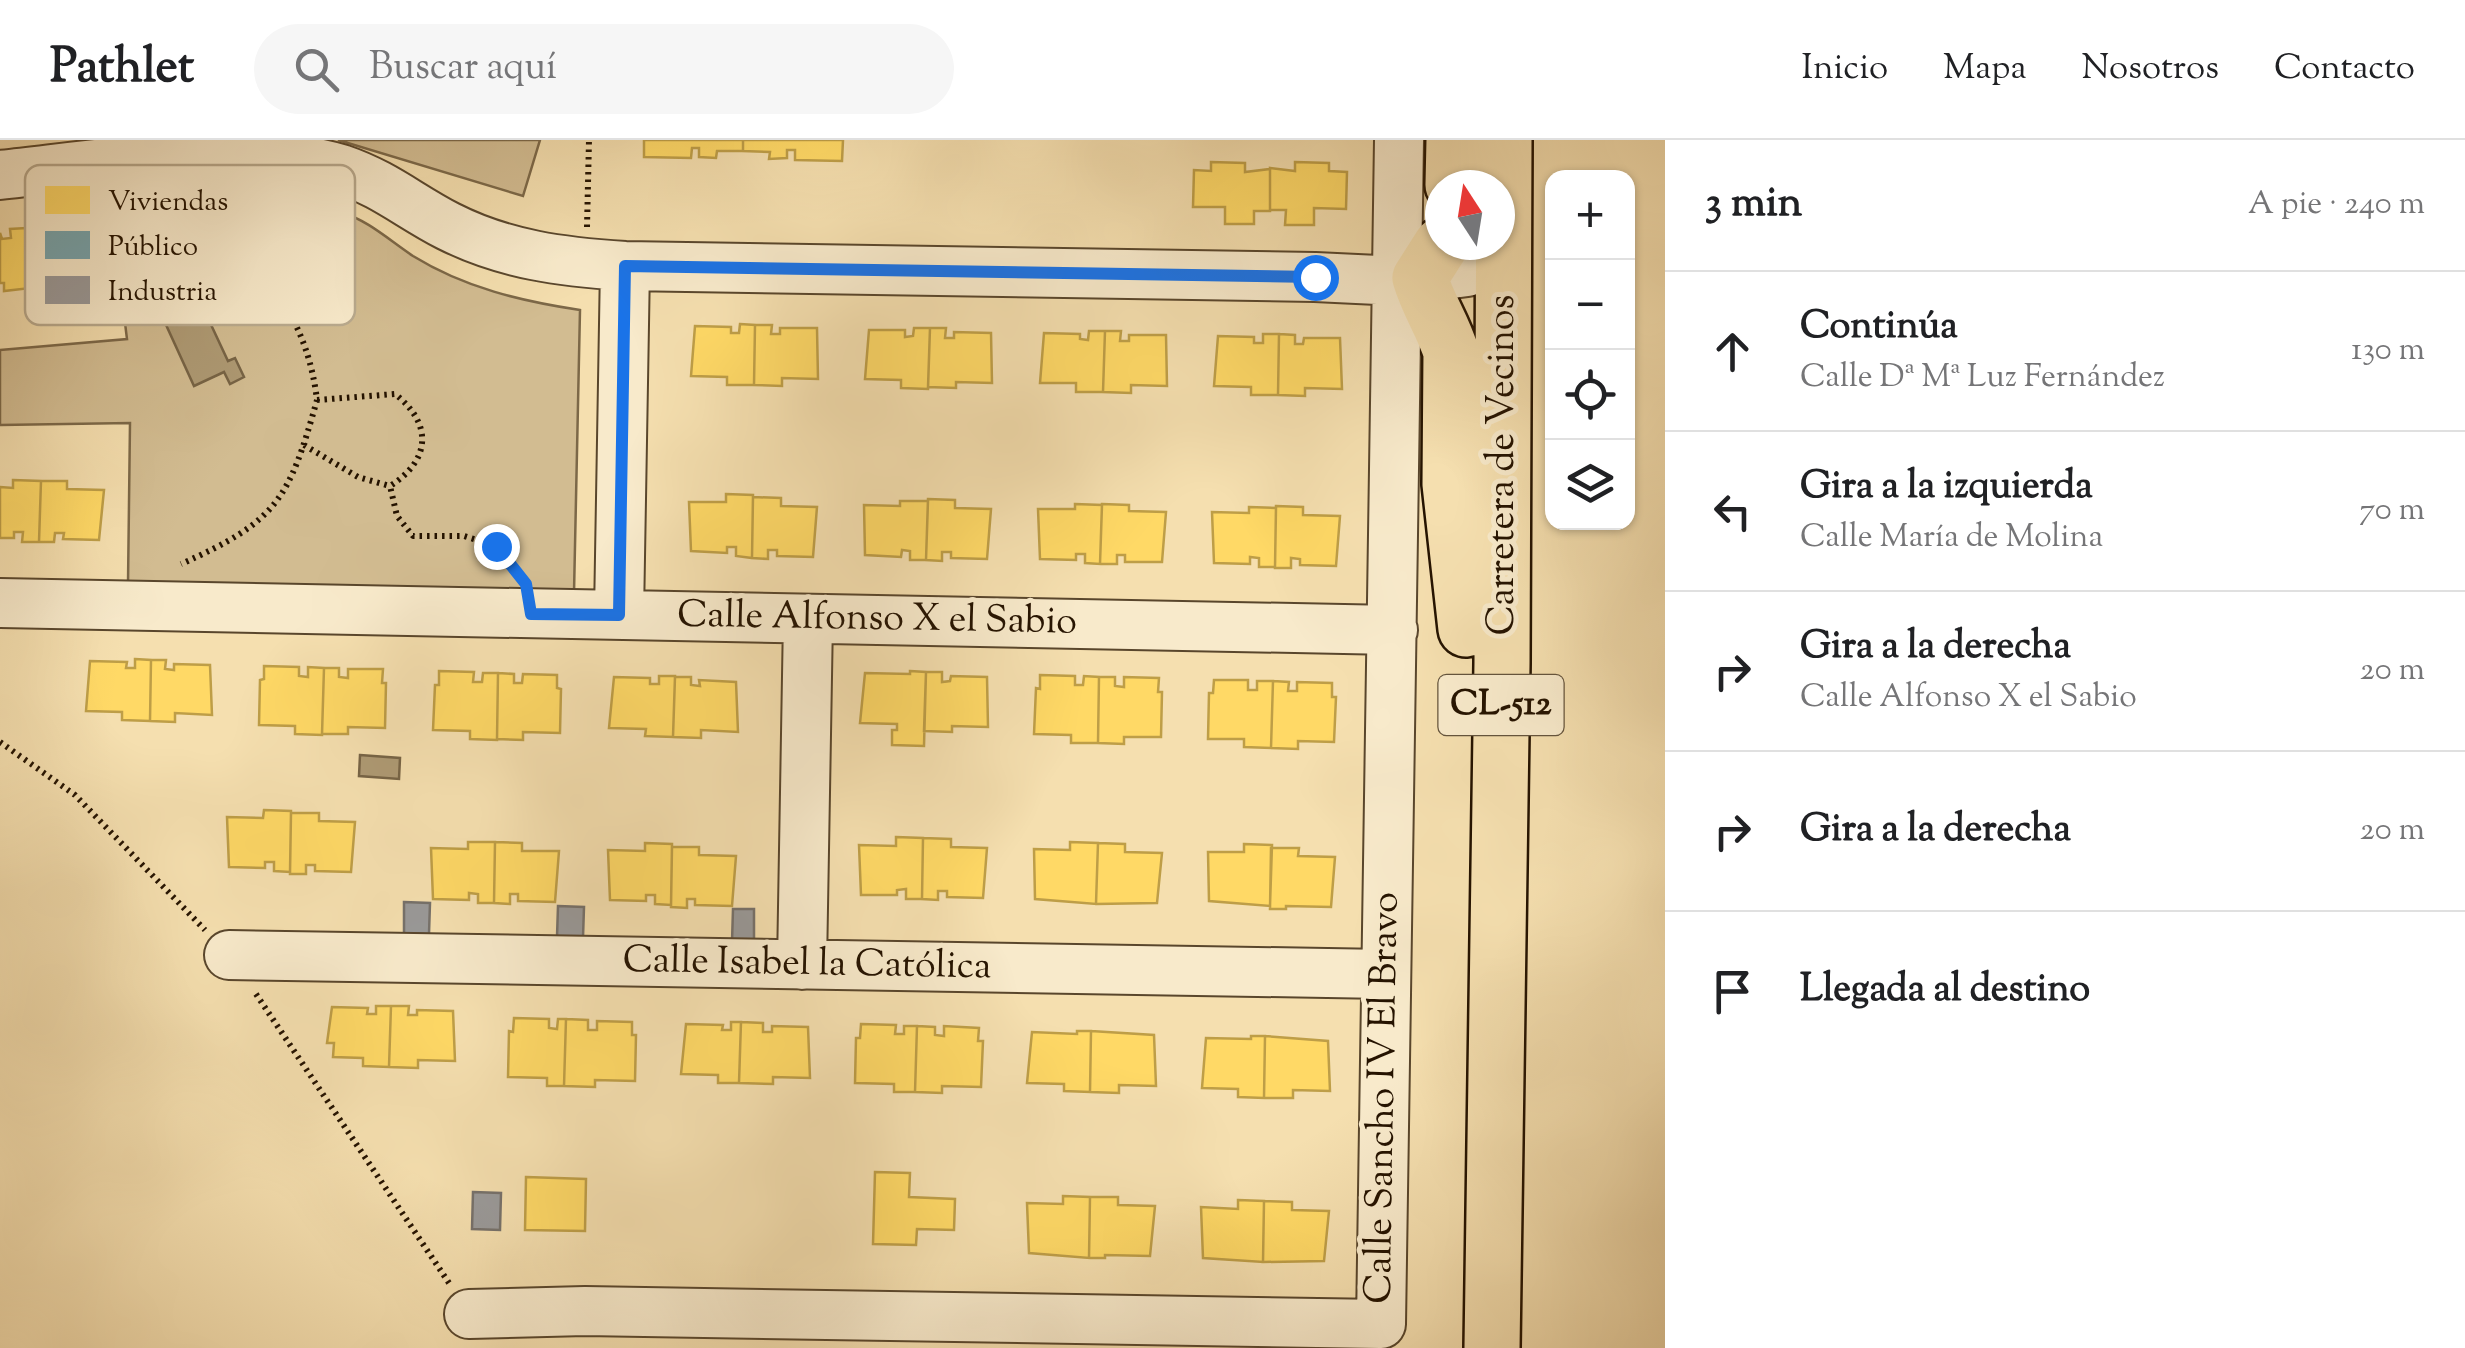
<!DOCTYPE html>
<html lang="es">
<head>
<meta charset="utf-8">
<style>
	body { margin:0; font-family:"Sorts Mill Goudy",serif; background:#f6f6f6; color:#202124 }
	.controls { position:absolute; right:30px; top:30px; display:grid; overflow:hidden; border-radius:20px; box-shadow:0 2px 8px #0004 }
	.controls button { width:90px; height:90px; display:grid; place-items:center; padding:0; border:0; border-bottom:2px solid #e0e0e0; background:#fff; color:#202124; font:50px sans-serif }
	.compass { position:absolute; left:1425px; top:30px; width:90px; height:90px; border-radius:50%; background:#fff; box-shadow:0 2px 8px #0004; rotate:348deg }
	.stop { position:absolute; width:30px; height:30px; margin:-22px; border:8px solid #1a73e8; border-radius:50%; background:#fff }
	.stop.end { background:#1a73e8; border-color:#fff; box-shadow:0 2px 10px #0008 }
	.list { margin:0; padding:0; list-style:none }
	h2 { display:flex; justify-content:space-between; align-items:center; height:130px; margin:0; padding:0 40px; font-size:42px }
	h2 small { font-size:32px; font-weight:400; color:#757577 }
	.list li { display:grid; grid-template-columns:65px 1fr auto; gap:30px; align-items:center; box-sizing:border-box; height:160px; padding:0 40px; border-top:2px solid #e0e0e0 }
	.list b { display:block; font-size:38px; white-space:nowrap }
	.list p { margin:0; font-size:32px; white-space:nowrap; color:#757577 }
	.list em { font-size:32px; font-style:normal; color:#757577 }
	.icon { flex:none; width:55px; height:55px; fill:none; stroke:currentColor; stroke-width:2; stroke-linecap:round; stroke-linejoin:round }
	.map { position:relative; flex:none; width:1665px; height:1208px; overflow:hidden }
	header { display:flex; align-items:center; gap:60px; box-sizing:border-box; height:140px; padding:0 50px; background:#fff; border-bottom:2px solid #e0e0e0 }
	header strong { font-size:48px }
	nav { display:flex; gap:55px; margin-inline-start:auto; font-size:35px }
	.search { width:700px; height:90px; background:#f6f6f6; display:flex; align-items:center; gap:25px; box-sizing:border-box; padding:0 35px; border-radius:55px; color:#757577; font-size:38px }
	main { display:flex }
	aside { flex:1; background:#fff }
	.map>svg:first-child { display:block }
</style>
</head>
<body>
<header>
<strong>Pathlet</strong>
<div class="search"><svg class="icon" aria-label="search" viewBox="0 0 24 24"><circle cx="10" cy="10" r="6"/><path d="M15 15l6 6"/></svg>Buscar aquí</div>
<nav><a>Inicio</a><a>Mapa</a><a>Nosotros</a><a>Contacto</a></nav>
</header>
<main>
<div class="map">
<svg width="1665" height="1208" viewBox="0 0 1665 1208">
	<rect width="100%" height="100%" fill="#f5dfaf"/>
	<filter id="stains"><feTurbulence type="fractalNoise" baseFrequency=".002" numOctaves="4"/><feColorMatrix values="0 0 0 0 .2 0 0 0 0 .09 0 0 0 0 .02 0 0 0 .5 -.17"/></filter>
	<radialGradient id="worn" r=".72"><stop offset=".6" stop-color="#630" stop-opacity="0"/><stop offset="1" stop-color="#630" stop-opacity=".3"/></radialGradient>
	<path fill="#d2bc91" stroke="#7c6848" stroke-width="2.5" d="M338,0h202l-17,56z
		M189,58c50,0 104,-3 152,14 28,9 48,28 72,44 52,32 108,45 167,54l-6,283 -446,-9 2,-161 -130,2v-75l127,-11 -17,-137z"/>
	<path fill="#ae9a74" stroke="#776446" stroke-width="2.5" d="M199,159l29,62 7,-3 9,19 -14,7 -6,-12 -30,14 -32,-70z
		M360,615l40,3 -1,21 -40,-3z"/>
	<path fill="#ffd966" stroke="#be9e47" stroke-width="2.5" d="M644,0h99v11h-26l-1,7 -17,-1v-9h-7l-1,10 -47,-1z
		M743,0h100l-1,21 -47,-1v-10h-8v8l-18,1 1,-7 -27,-1z
		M1211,22l34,1v9l25,-3v42h-16v13h-29v-17h-32l1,-37 17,1z
		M1295,22l34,1v8l18,1 -1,37 -32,-1v17h-29l1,-15h-16v-42l25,3z
		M26,88l5,60 -27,3v-8h-4v-50l2,6 9,-1 -1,-9z
		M740,184l15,1 -1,60h-27v-8l-36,-1 4,-50 36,1v6h8z
		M755,185h17l-1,9h9v-6h37l1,51 -36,-1v8l-28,-1z
		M914,188h16l-2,61 -27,-1v-8l-36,-1 4,-49h36v7l8,-1z
		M930,188h16l-1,10h9v-6l37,1 1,50 -36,-1v6l-28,-1z
		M1089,191h16l-2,61h-27v-9h-36l4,-50 36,1v5l8,1z
		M1105,191h16l-1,10h9v-6h37l1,51 -36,-1v8l-28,-1z
		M1263,194h16l-1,61h-27v-8l-37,-1 4,-50 36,1v6h9z
		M1279,194l16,1v9h8l1,-6h36l2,51 -37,-1v8l-27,-1z
		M13,340l28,1 -2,61h-17l1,-10h-9v6h-14v-51l13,1z
		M41,341h26v8l37,1 -5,50 -36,-1 1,-6h-9l-1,9h-15z
		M726,354l27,1 -1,63 -16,-2v-9h-9v6l-36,-2 -2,-49h37z
		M753,357l28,1v8l36,1 -4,50 -36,-1v-6h-9v9l-16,-1z
		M928,359l27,1v8l36,1 -4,50 -36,-1v-6h-9v9l-16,-1z
		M900,361h28l-2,59h-16v-9l-8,-1 -1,7 -36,-2 -1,-50 36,1z
		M1075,364l27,1 -2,59 -15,-1v-9h-9v6l-36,-1 -2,-50h37z
		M1102,364l27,1v6l37,1 -4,50h-37v-7h-8v9h-17z
		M1276,366l27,1v8l37,1 -4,50 -36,-1v-6l-9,-1v10h-16z
		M1249,367l27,1 -1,59h-16v-9l-9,-1v7l-36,-1 -2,-51 37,1z
		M135,519l16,1 -1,61 -28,-1v-8l-36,-1 4,-50 37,1 -1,6h9z
		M151,520h15l-1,9 9,1v-6l36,1 2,50 -37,-2v9l-25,-1z
		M264,526l35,1v9l9,1v-10l16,1 -2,67 -27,-1v-8l-36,-1 1,-45 4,-1z
		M324,528h15v9l9,1v-9h35l-1,14h4l-1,45 -37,-1v7h-26z
		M439,531l35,1 -1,10h9l1,-9h15l-1,67 -27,-1v-8l-37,-1 2,-45h4z
		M910,531l16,1 -2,74 -32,-1v-15h5v-6l-37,-1 5,-50 45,1z
		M926,532h16v10l8,-1 1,-5 36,1 1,50 -36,-1v6l-28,-1z
		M498,533l16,1v9h8l1,-9 34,1v13l4,1 -1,44 -37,-1v8l-26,-1z
		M1040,535l35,1v9h8l1,-9 15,1 -1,66h-27v-8l-37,-1 2,-46 4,1z
		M659,536h16l-2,61 -28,-1 1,-7 -37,-1 5,-51 36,1v6h9z
		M675,537h16v8l9,1 -1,-6 37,2 2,50 -37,-2v8l-28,-1z
		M1099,537h16v9l9,1v-10l35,1 -1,14h4l-1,45h-37v7l-26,-1z
		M1214,540h34v10h9v-9h16l-2,67 -27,-1v-8h-36l1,-46h4z
		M1273,541l16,1 -1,9h9v-9l35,1v14h4l-2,45 -36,-1v8l-27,-1z
		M264,670l27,1 -1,61 -16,-1v-9h-9v6l-36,-1 -2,-50 36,1z
		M291,673h28v8l36,1 -4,50 -36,-1v-6h-9v9h-16z
		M896,697l27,1 -1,61h-16v-10l-9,1v5h-36l-2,-50 37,1z
		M923,698l28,1v8l36,1 -4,50 -36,-1v-6h-9v9l-16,-1z
		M468,702h27l-1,61h-16v-9l-9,-1v7l-36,-1 -2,-51 37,1z
		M495,702l27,1v8h37l-4,51 -37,-1v-7h-8v10l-16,-1z
		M1070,702l28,1 -2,61 -61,-5 -1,-50 36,1z
		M645,703l27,1 -1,61 -16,-1v-9h-9v6l-36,-1 -2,-50 37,1z
		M1098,703l27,1v8l37,1 -5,50 -61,1z
		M1244,704l28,1 -2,61 -61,-5 -1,-49h36z
		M672,707h27v8l37,1 -4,50 -37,-1v-6h-8v9l-16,-1z
		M1271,708h28l-1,8 37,1 -4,50 -45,-1v3h-16z
		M376,866h15l-2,61 -26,-1v-8l-30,-1 1,-14h-7l5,-36 36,1 -1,6h9z
		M391,866h18l-1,9h9v-5l36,1 2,50 -37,-1v8l-29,-1z
		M514,878l35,1v9l8,1 1,-10h8l-2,67h-17v-8l-39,-1 1,-46 4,1z
		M566,879l22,1v10h9v-9l35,1v13h4l-1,46 -40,-1v7l-31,-1z
		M731,882h10l-2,61h-21v-8l-37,-1 5,-50 37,1 -1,5h9z
		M741,882l22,1v9h9v-6l36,1 2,51 -37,-1v7l-34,-1z
		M861,884l35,1 -1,9h9v-8h13l-2,66h-21v-8l-39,-1 1,-45h4z
		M917,886l18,1v8l9,1v-10l35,2 -1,13h5l-2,46 -39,-1v7l-27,-1z
		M1077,891h14l-1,61 -26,-1v-7l-37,-1 5,-51 45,2z
		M1091,891l63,4 2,51 -37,-1v8l-29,-1z
		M1251,896h14l-1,62 -26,-1v-8l-36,-1 4,-50 45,1z
		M1265,896l63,5 2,50 -37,-1v8h-29z
		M875,1032l35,1 -1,24 46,2 -1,31 -37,-1 -1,16 -43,-1z
		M526,1037l60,2 -1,52 -60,-1z
		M1063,1056l27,1 -1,61 -60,-5 -2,-50 36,1z
		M1090,1057h28v8l37,1 -5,50 -45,-1v3h-16z
		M1238,1060l26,1 -1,61 -60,-4 -2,-51 37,2z
		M1264,1061l28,1v8l37,1 -5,50 -61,1z"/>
	<path fill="#999" stroke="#76716b" stroke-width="2.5" d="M404,762l26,1 -1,31 -25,-1z
		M558,766l26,1 -1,31 -26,-1z
		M733,769h21v33h-22z
		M473,1052l28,1 -1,37 -28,-1z"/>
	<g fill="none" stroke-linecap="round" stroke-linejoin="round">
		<g stroke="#59462c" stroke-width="52">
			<path id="minor" d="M0,35c103,-11 242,-35 341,-6 44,15 68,37 107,57 57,29 115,36 177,40l690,11 84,4 68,-9
				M0,463l1393,27
				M619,475l6,-349
				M229,815l1156,19
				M802,825l6,-346
				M469,1174l116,-3 796,13 18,-1184"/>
		</g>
		<g stroke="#251300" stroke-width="60">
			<path id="major" d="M1453,45l1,-45
				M1441,105l-21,33c8,27 23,48 31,74l-1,132 16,145
				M1492,1208l10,-685 2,-523"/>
		</g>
		<path stroke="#251300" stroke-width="6" stroke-dasharray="2.5 5" stroke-linecap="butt" d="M128,61l5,12c14,1 33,-2 47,3 9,4 18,11 27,16 64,37 101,93 110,168 -28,99 -39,121 -136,164
			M587,87l2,-87
			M317,260l78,-6c38,30 36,66 -5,92l7,30 16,20h51l32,10 23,29
			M304,305l54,32 32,9
			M0,602l75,53 130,135
			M256,854l193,289"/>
		<use href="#minor" stroke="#f8eacb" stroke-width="48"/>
		<use href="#major" stroke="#f5dfaf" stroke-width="55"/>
	</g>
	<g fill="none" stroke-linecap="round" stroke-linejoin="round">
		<path stroke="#1a73e8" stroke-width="12" d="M496,406l30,38 5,30 88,1 6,-349 690,11"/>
	</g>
	<g text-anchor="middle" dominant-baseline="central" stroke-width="10" stroke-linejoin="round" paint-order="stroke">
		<rect fill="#f8eacb" stroke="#64543d" stroke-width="2.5" x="1438.5" y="535" width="125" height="60" rx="8"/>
		<g font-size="35" font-weight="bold" fill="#251300">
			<text x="1501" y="565">CL-512</text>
		</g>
		<g font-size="38" fill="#251300" stroke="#f8eacb">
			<text transform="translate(1504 325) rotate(-90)">Carretera de Vecinos</text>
			<text transform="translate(877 480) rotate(1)">Calle Alfonso X el Sabio</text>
			<text transform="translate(807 825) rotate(1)">Calle Isabel la Católica</text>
			<text transform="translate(1384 958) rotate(-89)">Calle Sancho IV El Bravo</text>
		</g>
	</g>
	<rect x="25" y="25" width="330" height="160" rx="15" fill="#f8eacb" stroke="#b9aa8e" stroke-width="2.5"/>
	<rect x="45" y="46" width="45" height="28" fill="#ffd966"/>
	<rect x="45" y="91" width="45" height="28" fill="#76a5af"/>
	<rect x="45" y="136" width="45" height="28" fill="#999"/>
	<g font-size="28" fill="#251300">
		<text x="108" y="70">Viviendas</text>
		<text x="108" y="115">Público</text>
		<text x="108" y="160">Industria</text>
	</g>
	<rect width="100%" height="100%" filter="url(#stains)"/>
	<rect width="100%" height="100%" fill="url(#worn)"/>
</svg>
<div class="controls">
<button>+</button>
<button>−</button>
<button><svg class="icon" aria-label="locate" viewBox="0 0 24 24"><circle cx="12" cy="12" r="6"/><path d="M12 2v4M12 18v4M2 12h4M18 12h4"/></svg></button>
<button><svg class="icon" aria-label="layers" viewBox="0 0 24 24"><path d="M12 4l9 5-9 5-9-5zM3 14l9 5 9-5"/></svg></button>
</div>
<svg class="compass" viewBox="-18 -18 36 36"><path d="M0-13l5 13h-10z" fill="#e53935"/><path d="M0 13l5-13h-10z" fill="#757577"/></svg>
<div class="stop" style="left:1315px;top:137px"></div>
<div class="stop end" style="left:496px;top:406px"></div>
</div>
<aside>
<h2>3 min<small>A pie · 240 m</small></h2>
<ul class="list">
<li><svg class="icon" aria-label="ahead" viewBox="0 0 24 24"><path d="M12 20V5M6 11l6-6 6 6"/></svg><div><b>Continúa</b><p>Calle Dª Mª Luz Fernández</p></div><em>130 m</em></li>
<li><svg class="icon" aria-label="left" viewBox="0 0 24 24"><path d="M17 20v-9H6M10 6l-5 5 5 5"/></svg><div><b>Gira a la izquierda</b><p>Calle María de Molina</p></div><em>70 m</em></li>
<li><svg class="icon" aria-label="right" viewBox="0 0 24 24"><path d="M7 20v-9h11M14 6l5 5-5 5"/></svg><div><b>Gira a la derecha</b><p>Calle Alfonso X el Sabio</p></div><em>20 m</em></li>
<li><svg class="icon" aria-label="right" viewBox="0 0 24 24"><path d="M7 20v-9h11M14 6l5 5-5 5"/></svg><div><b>Gira a la derecha</b></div><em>20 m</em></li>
<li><svg class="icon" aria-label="arrive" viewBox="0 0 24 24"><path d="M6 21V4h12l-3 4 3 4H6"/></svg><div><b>Llegada al destino</b></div></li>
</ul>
</aside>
</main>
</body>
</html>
